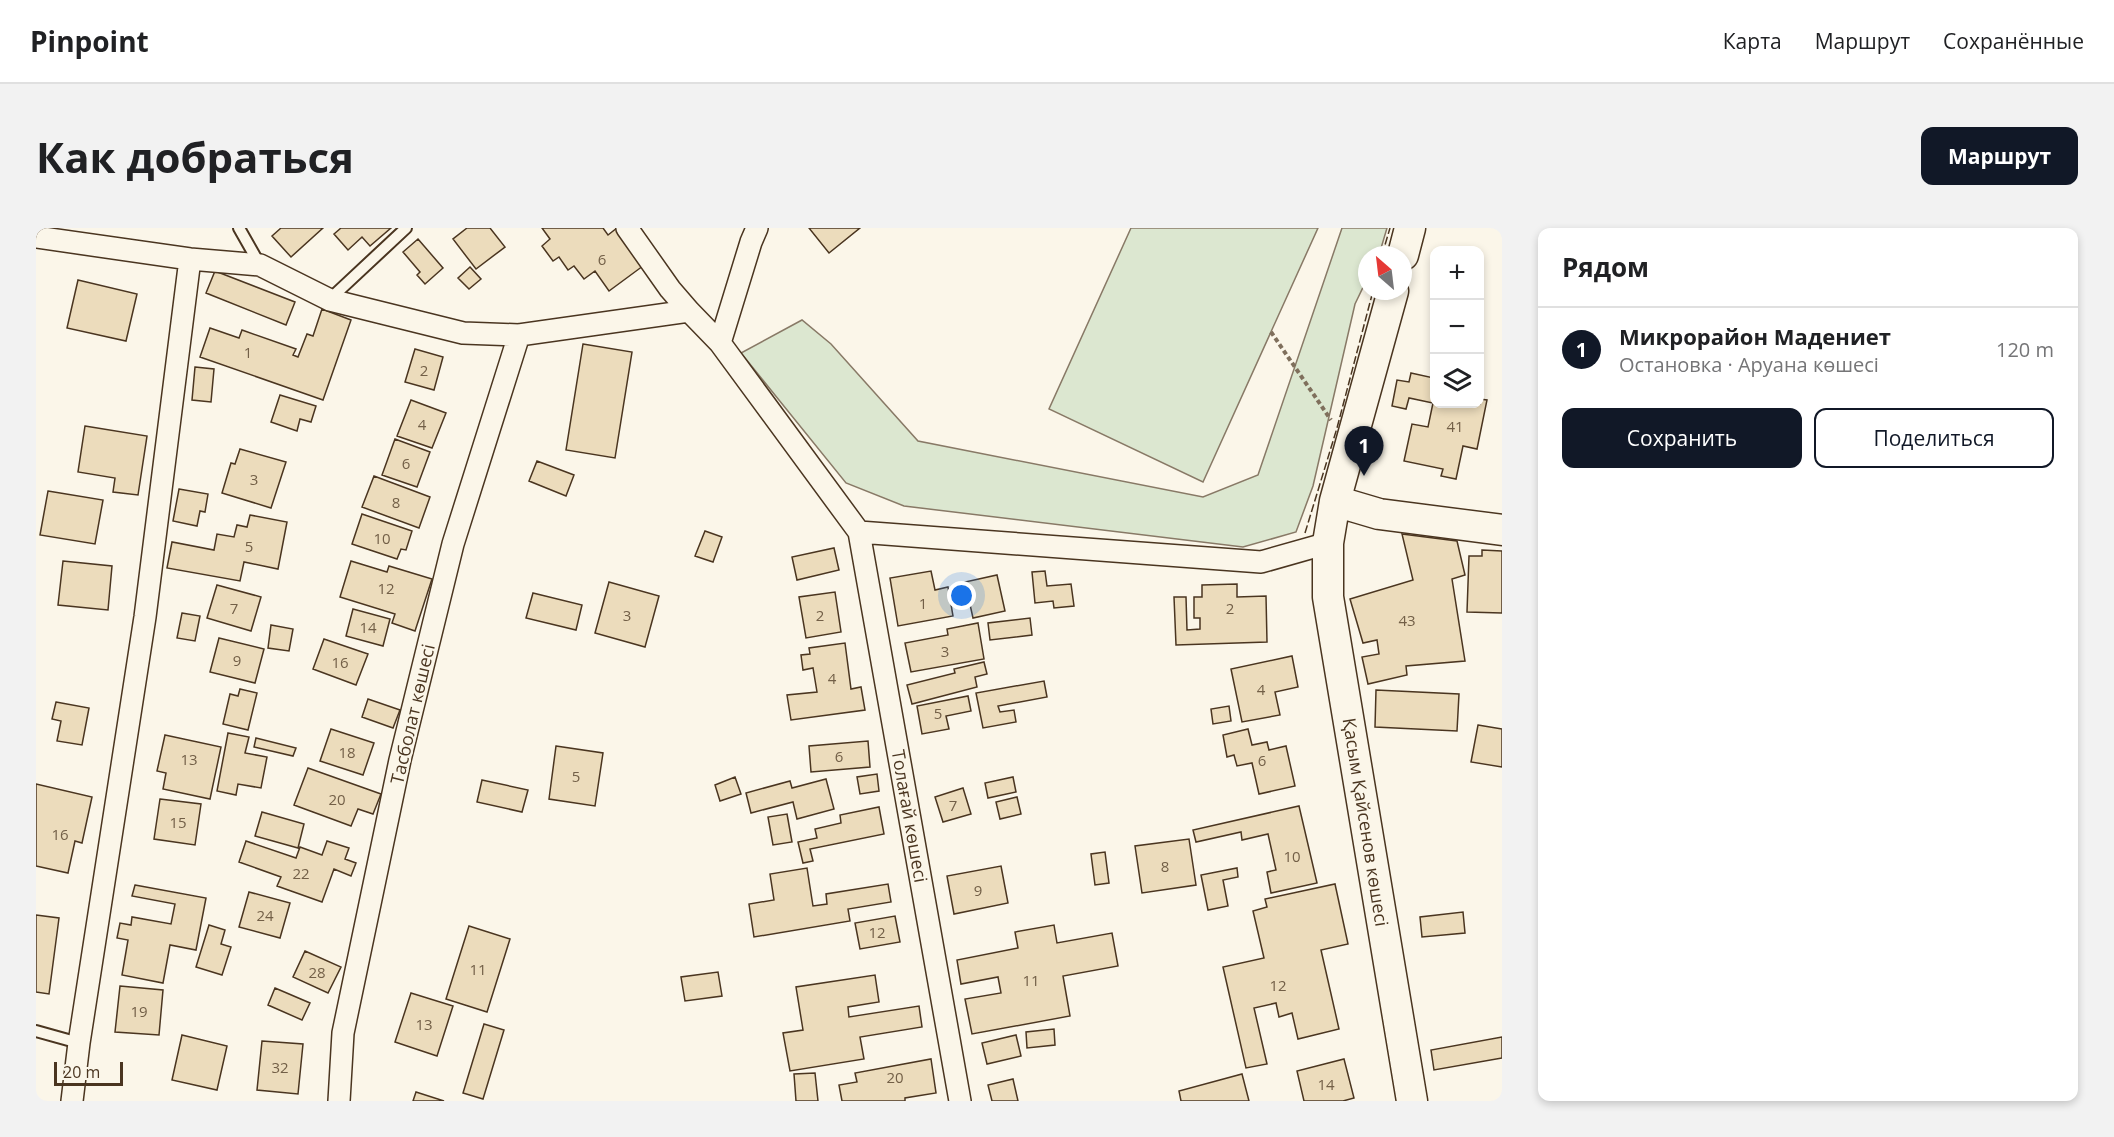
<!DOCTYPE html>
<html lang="ru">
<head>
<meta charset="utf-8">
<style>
	body { margin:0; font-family:"Open Sans",sans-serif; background:#f2f2f2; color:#202124 }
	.controls { position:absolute; right:18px; top:18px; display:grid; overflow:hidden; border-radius:12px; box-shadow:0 3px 9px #0003 }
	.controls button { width:54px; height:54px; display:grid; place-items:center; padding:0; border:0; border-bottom:2px solid #e0e0e0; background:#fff; color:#202124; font:30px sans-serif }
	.compass { position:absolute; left:1322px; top:18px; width:54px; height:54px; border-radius:50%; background:#fff; box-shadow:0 3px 9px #0003; rotate:332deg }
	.scale { position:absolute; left:18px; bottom:15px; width:69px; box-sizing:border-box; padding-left:6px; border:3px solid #4a3520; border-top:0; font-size:16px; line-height:21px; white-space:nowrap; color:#4a3520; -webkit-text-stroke:4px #fbf6e9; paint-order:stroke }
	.you { position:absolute; left:926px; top:368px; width:21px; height:21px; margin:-15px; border:4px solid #fff; border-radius:50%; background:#1a73e8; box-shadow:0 0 0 9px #1a73e833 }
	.badge { display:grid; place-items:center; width:39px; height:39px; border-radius:50%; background:#111827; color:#fff; font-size:20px; font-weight:700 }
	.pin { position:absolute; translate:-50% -50px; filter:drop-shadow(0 2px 3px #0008) }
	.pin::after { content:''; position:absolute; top:32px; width:21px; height:18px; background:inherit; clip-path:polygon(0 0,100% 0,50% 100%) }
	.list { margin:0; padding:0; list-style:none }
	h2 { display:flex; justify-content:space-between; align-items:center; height:78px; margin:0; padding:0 24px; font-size:26px }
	h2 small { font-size:20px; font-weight:400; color:#757577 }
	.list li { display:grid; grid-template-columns:39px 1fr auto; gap:18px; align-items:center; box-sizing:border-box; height:84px; padding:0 24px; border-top:2px solid #e0e0e0 }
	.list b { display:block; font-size:22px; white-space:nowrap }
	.list p { margin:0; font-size:20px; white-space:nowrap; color:#757577 }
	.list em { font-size:20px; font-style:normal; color:#757577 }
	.actions { display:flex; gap:12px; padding:18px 24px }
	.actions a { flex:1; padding:14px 0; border:2px solid #111827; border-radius:12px; text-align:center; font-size:21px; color:#111827 }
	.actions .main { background:#111827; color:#fff }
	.icon { flex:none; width:33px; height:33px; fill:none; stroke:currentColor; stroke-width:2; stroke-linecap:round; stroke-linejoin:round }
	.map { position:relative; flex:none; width:1466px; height:873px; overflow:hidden; border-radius:12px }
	header { display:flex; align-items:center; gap:36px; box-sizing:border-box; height:84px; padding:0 30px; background:#fff; border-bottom:2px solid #e0e0e0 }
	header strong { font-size:28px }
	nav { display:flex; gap:33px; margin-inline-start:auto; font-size:21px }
	.intro { display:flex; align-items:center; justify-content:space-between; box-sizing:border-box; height:144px; padding:0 36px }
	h1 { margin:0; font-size:42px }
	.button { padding:15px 27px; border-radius:12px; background:#111827; color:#fff; font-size:21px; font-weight:700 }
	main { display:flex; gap:36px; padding:0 36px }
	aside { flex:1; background:#fff; border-radius:12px; box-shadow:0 3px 9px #0003 }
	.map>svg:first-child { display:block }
</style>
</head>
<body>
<header>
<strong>Pinpoint</strong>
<nav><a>Карта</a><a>Маршрут</a><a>Сохранённые</a></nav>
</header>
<div class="intro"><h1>Как добраться</h1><a class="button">Маршрут</a></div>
<main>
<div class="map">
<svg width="1466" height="873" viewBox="0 0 1466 873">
	<rect width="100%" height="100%" fill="#fbf6e9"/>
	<path fill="#dce7d0" stroke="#887966" stroke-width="1.5" d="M1095,0h187l-115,254 -154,-73z
		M1306,0h45l-8,27h-12v24l-12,25 -42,182 -17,46 -53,15 -339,-41 -58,-23 -105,-130 61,-33 29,24 87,97 285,56 55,-22z"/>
	<path fill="#ecdcbc" stroke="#4a3520" stroke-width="1.5" d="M245,0h42l-32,29 -19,-21z
		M305,0h50l-21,18 -8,-9 -14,13 -14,-16z
		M431,0h23l15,19 -29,22 -23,-30z
		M506,0h61l5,7 9,-7 30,35 -38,28 -14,-20 -11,8 -10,-13 -6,4 -9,-13 -6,4 -11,-15 8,-7z
		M773,0h51l-31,25z
		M382,11l25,29 -18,16 -8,-9 3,-3 -17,-20z
		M434,39l11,12 -12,10 -11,-11z
		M179,43l80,31 -9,23 -80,-32z
		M42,52l59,14 -11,47 -59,-13z
		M286,81l29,11 -28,80 -123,-43 10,-29 29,10 3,-8 54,19 -3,6 5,2 9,-23 6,2z
		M547,116l49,8 -17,106 -49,-8z
		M379,121l28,8 -9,33 -29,-8z
		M159,139l19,2 -3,33 -19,-2z
		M1375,145l23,5v26h46v-5l7,1 -10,49 -14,-3 -7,33 -15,-3 2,-7 -39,-8 8,-37 16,3 5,-24 -24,-5 -3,11 -14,-3 5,-26 12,2z
		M244,167l36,11 -5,16 -11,-3 -3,12 -26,-9z
		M375,172l35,13 -14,35 -35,-12z
		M49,198l62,10 -9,59 -25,-3 2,-14 -37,-6z
		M359,211l35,13 -13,35 -35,-12z
		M204,221l46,13 -15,46 -49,-15 9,-30 4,1z
		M501,233l37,14 -8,21 -37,-15z
		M338,248l56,21 -11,31 -57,-21z
		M143,261l29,5 -3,18 -5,-1 -3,15 -24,-5z
		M12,263l55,9 -8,44 -55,-9z
		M326,286l50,17 -6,19 -5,-1 -4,10 -45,-15z
		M214,287l37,7 -9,47 -34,-7 -4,19 -73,-13 5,-26 42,8 3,-16 17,3 3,-12 10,2z
		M669,303l17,6 -9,25 -18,-6z
		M1366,306l55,7 8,34 -13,4 13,82 -59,5 1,9 -39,9 -6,-27 17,-3 -2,-14 -14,3 -13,-44 63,-19z
		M798,320l5,22 -42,10 -5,-23z
		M1446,322l20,1v62l-35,-1 2,-56h13z
		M27,333l49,5 -4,44 -50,-5z
		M315,333l36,11 2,-6 43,13 -17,52 -23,-8 3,-9 -55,-17z
		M895,343l4,19 13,-3 5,29 -55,10 -8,-48z
		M1009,343l2,15 24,-2 3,22 -20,2 -1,-7 -18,2 -3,-31z
		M961,347l8,36 -32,7 -8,-36z
		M573,354l50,14 -14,51 -50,-14z
		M1201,356v13l29,-1 1,46 -91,3 -2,-48h12l1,33 13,-1v-11h-6v-21h8v-12z
		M181,357l44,12 -10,34 -44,-13z
		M799,364l6,40 -35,6 -7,-41z
		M497,365l49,12 -6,25 -50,-12z
		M317,381l37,10 -7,27 -37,-10z
		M146,385l18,3 -5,25 -18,-3z
		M994,390l2,17 -42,5 -2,-17z
		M942,395l6,36 -73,13 -6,-29 43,-8 -1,-6z
		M235,397l22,4 -4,22 -21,-3z
		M183,410l45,11 -9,34 -45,-11z
		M288,411l44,15 -12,31 -43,-16z
		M809,415l6,46 10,-2 4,23 -74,10 -4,-25 30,-3 -4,-24 -10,2 -2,-15 9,-1 -1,-6z
		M1256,428l6,31 -23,5 5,23 -38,7 -11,-53z
		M948,434l3,12 -12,3 2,10 -65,17 -5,-19 48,-12 -1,-4z
		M1008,453l3,16 -49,9 2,6 14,-2 2,12 -33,6 -7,-35z
		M204,461l17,4 -9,37 -25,-6 7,-30 8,2z
		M1340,462l83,4 -2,37 -82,-4z
		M932,468l3,15 -25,5 3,13 -27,5 -5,-28z
		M332,471l32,11 -7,18 -31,-11z
		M20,474l33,6 -7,37 -25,-4 4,-20 -9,-2z
		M1193,478l2,15 -18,3 -2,-15z
		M1442,497l24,4v38l-31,-5z
		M295,501l43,14 -11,32 -43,-14z
		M1212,501l4,16 15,-3 2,8 17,-4 9,40 -36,8 -7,-31 -15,3 -3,-11 -7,2 -4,-22z
		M192,505l21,4 -4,16 22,4 -6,31 -23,-4 -2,11 -19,-4z
		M129,507l56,12 -11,52 -47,-10 3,-16 -9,-2z
		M220,510l40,10 -3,8 -39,-9z
		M832,513l2,26 -59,5 -2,-26z
		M520,518l47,7 -8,53 -46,-7z
		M272,540l73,26 -8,20 -15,-5 -7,17 -57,-21z
		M841,546l2,17 -19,3 -3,-17z
		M699,549l6,17 -21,7 -5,-16z
		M977,549l3,15 -28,6 -3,-15z
		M790,551l8,30 -37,10 -4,-17 -42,11 -5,-20 44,-12 2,7z
		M446,552l46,10 -6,22 -45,-10z
		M0,556l56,13 -10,46 -7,-2 -7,32 -32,-7z
		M927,560l8,26 -28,8 -8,-25z
		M981,569l4,17 -21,5 -4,-17z
		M124,571l41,5 -6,41 -41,-6z
		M1263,578l18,77 -46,10 -4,-21 9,-2 -8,-36 -26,6 -1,-8 -45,10 -3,-12z
		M843,579l5,27 -74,15 3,12 -10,2 -5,-21 19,-4 -2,-9 26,-6 -1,-8z
		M226,584l42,12 -6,24 -43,-12z
		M751,586l5,28 -19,3 -5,-28z
		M1153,611l7,46 -54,8 -7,-47z
		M210,613l50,17 4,-11 22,8 5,-14 22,7 -4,11 11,4 -5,13 -17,-7 -12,33 -45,-16 4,-9 -42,-15z
		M1069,624l4,31 -14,2 -4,-31z
		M965,638l7,37 -54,11 -7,-38z
		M771,640l6,38 14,-2 -1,-10 62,-10 3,18 -43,7 2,12 -96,16 -5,-33 25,-4 -4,-26z
		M1201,640l1,9 -15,3 5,26 -20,4 -7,-35z
		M1299,656l13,60 -27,6 18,79 -41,10 -6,-26 -13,4 -3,-14 -22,5 13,56 -21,4 -23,-101 41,-9 -11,-47 14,-4 -2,-8z
		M99,657l71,13 -10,52 -26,-5 -7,38 -41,-8 6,-35 -11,-2 3,-15 11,2 1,-8 39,7 4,-20 -43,-8z
		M213,664l41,11 -10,35 -41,-11z
		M1427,684l2,21 -43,4 -2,-20z
		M0,687l23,3 -10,76 -13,-2z
		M859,688l5,26 -40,7 -5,-26z
		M173,697l16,5 -4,14 10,3 -9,28 -26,-8z
		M1018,697l3,18 55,-10 6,33 -55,10 7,40 -98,18 -7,-35 36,-6 -3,-16 -37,7 -4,-24 61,-12 -3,-16z
		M433,698l41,13 -23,73 -41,-13z
		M269,723l36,16 -13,26 -35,-16z
		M682,744l4,24 -37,5 -4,-24z
		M839,747l4,27 -31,5 1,10 70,-11 3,21 -62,10 4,22 -74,12 -7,-38 20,-3 -7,-43z
		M84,758l43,4 -4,45 -44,-3z
		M239,760l35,15 -8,17 -34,-15z
		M375,765l42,13 -16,50 -42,-14z
		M448,796l20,6 -21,69 -20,-6z
		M1018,801l1,16 -28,3 -1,-16z
		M146,807l45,11 -10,44 -45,-10z
		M980,807l5,21 -34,8 -5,-21z
		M1466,809v21l-68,12 -3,-20z
		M226,813l41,3 -5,50 -41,-4z
		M895,831l5,34 -31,5v3h-63l-3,-16 18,-3 -2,-9z
		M1308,831l10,39 -11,3h-39l-7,-30z
		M779,845l3,28h-22l-2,-27z
		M1206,846l7,27h-68l-2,-10z
		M977,851l5,22h-26l-4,-16z
		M380,864l28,9h-31z"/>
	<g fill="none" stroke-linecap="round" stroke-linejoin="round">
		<g stroke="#4a3520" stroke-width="14">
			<path id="lane" d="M203,0l21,37
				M294,71l76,-71
				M0,803l43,12"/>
		</g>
		<g stroke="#4a3520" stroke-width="24">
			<path id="street" d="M591,0l43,61 19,22
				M0,9l154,22 70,6 70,35 133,33 56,2 170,-24 31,32 139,189 402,30 67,-19
				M684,115l31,-101 6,-14
				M823,304l101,569
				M36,873l7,-58 66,-426 45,-358
				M303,873l4,-68 57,-273 53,-216 66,-209"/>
		</g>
		<g stroke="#4a3520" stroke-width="33">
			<path id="secondary" d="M1367,27l7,-27
				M1357,63l-58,210 -7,42v54l84,504
				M1299,273l44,13 123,16"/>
		</g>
		<path stroke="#7f6f5c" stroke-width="4" stroke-dasharray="4.5 3" stroke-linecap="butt" d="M1235,104l60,88"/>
		<use href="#lane" stroke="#fbf6e9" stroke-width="10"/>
		<use href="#street" stroke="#fbf6e9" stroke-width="21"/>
		<use href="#secondary" stroke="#fbf6e9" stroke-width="30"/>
		<path stroke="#4a3520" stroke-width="1.5" stroke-dasharray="8 3" stroke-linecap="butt" d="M1346,27l8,-27
			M1269,305l32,-105 36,-137"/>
	</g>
	<g text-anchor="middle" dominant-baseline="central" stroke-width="4.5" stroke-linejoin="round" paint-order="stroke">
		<g font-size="15" fill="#725f47">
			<text x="566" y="31">6</text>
			<text x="212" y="124">1</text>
			<text x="388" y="142">2</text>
			<text x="386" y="196">4</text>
			<text x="1419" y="198">41</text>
			<text x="370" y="235">6</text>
			<text x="218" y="251">3</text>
			<text x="360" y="274">8</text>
			<text x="346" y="310">10</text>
			<text x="213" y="318">5</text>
			<text x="350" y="360">12</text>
			<text x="887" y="375">1</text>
			<text x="198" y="380">7</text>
			<text x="1194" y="380">2</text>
			<text x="591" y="387">3</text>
			<text x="784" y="387">2</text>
			<text x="1371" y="392">43</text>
			<text x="332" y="399">14</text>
			<text x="909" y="423">3</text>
			<text x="201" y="432">9</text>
			<text x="304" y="434">16</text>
			<text x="796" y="450">4</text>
			<text x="1225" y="461">4</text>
			<text x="902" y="485">5</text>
			<text x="311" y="524">18</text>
			<text x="803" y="528">6</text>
			<text x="153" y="531">13</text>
			<text x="1226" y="532">6</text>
			<text x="540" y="548">5</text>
			<text x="301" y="571">20</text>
			<text x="917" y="577">7</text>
			<text x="142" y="594">15</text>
			<text x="24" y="606">16</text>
			<text x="1256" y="628">10</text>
			<text x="1129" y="638">8</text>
			<text x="265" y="645">22</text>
			<text x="942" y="662">9</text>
			<text x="229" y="687">24</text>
			<text x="841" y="704">12</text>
			<text x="442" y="741">11</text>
			<text x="281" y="744">28</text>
			<text x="995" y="752">11</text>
			<text x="1242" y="757">12</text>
			<text x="103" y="783">19</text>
			<text x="388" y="796">13</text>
			<text x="244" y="839">32</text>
			<text x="859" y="849">20</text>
			<text x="1290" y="856">14</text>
		</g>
		<g font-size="18" fill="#4a3520" stroke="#fbf6e9">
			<text transform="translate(376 486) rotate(-77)">Тасболат көшесі</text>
			<text transform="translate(874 588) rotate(80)">Толағай көшесі</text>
			<text transform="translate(1330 594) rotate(81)">Қасым Қайсенов көшесі</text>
		</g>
	</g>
</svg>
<div class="controls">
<button>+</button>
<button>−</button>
<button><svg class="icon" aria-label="layers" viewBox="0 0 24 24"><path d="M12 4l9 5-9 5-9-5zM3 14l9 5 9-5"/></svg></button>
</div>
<svg class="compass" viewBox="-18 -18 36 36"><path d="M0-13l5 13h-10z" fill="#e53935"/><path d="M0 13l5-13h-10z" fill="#757577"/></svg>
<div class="scale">20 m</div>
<div class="you"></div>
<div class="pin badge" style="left:1328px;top:248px">1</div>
</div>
<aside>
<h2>Рядом<small></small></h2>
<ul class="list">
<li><span class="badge">1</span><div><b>Микрорайон Мадениет</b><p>Остановка · Аруана көшесі</p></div><em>120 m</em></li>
</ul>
<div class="actions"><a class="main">Сохранить</a><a>Поделиться</a></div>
</aside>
</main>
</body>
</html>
